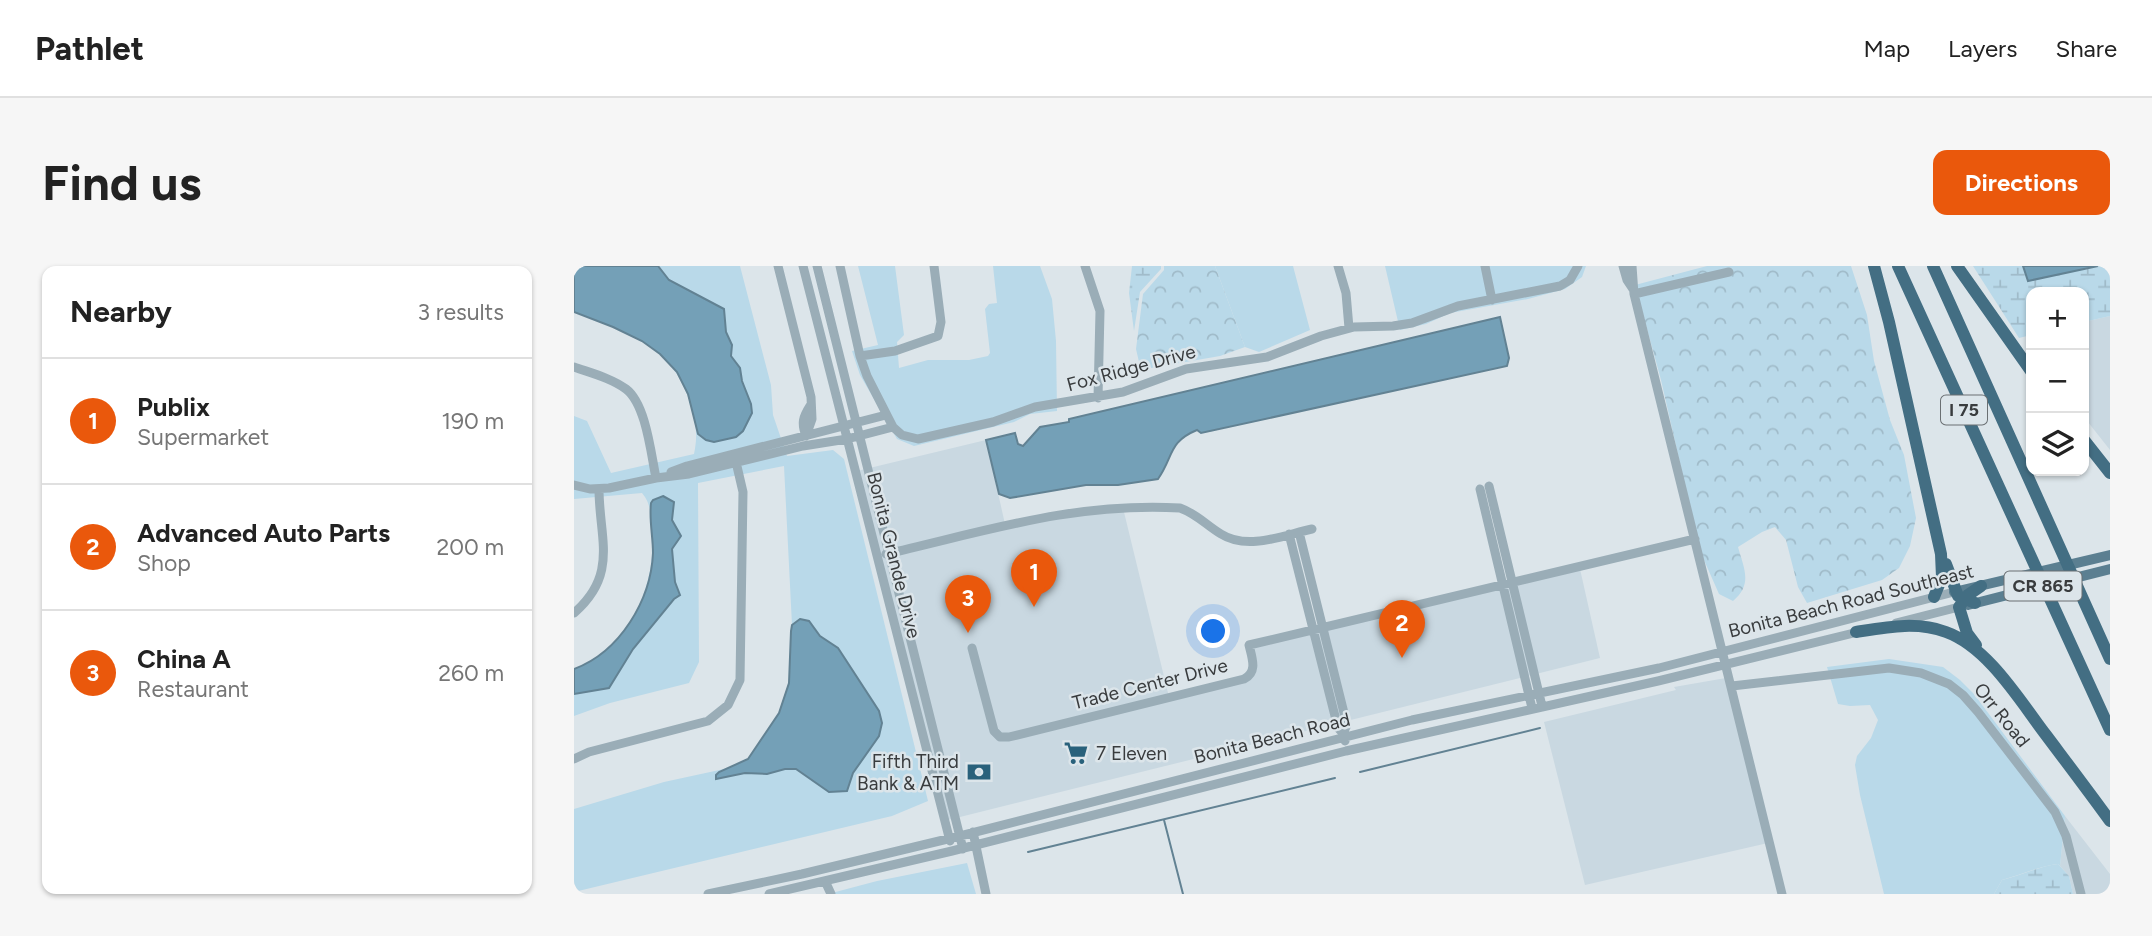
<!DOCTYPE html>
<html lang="en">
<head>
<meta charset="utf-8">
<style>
	body { margin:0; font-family:Figtree,sans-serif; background:#f6f6f6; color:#222 }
	.controls { position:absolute; right:21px; top:21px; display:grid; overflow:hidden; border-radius:14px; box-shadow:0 2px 5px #0004 }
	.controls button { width:63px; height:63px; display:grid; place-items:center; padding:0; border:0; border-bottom:2px solid #e0e0e0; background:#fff; color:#222; font:35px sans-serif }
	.you { position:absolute; left:640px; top:366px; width:24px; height:24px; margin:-18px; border:5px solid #fff; border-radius:50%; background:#1a73e8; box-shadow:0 0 0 10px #1a73e833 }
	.badge { display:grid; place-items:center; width:46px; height:46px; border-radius:50%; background:#ea580c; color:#fff; font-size:23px; font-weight:700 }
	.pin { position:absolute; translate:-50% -58px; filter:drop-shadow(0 2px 4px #0008) }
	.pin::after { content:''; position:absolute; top:37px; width:24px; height:21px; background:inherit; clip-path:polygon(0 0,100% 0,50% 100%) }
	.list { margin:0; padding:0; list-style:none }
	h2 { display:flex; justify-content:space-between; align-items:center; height:91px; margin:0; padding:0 28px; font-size:30px }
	h2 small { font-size:23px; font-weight:400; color:#767676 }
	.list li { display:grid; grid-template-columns:46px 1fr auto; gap:21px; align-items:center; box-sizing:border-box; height:126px; padding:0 28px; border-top:2px solid #e0e0e0 }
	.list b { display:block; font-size:26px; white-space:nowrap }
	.list p { margin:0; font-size:23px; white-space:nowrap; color:#767676 }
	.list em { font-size:23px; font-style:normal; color:#767676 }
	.icon { flex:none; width:38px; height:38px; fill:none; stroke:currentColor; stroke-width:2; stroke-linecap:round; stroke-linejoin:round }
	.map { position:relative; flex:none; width:1536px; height:628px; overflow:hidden; border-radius:14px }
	header { display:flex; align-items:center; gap:42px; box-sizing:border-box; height:98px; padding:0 35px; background:#fff; border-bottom:2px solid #e0e0e0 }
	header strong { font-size:33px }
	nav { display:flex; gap:38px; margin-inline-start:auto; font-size:24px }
	.intro { display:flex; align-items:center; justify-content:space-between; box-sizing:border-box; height:168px; padding:0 42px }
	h1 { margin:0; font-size:49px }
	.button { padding:18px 32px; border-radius:14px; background:#ea580c; color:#fff; font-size:24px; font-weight:700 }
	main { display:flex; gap:42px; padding:0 42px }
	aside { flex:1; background:#fff; border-radius:14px; box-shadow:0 2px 5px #0004 }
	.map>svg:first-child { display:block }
</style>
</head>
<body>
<header>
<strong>Pathlet</strong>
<nav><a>Map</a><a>Layers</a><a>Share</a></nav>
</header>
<div class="intro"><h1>Find us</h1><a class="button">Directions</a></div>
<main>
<aside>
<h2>Nearby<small>3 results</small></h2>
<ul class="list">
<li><span class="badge">1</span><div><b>Publix</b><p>Supermarket</p></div><em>190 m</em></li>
<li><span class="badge">2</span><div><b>Advanced Auto Parts</b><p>Shop</p></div><em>200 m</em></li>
<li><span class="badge">3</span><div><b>China A</b><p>Restaurant</p></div><em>260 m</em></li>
</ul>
</aside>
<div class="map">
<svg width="1536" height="628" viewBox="0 0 1536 628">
	<defs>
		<pattern id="forest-crowns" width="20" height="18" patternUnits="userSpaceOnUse" patternTransform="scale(1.75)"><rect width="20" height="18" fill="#b9d9e9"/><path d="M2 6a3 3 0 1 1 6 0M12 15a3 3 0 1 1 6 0" fill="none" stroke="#a0bbc9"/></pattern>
		<pattern id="wetland-marsh" width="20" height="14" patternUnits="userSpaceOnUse" patternTransform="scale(1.75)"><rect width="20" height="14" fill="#b9d9e9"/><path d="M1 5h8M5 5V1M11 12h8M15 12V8" fill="none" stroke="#a0bbc9"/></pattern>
	</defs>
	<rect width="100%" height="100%" fill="#dce5ea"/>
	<path fill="#c9d8e1" d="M1536,50v134l-26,-33v-95z
		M412,174l19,84 118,-16 46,189 80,-23 1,-19 5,-9 325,-77 20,89 -656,163 -87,-350z
		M1152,412l42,165 -183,42 -41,-163 132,-32 -2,-3z
		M1491,550l45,58v20h-37l-4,-18 -9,-10z"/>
	<path fill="#b9d9e9" d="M0,0h166l31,119 2,30 14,41 46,-6 11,9 84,342 -36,15 -318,76v-83l90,-27 60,-13 -5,3 -2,7 28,-6 22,1 18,-5h11l33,23 21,-8 3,-11 26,-37v-25l-41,-63 -18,-12 -11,-15 -14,1 -3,3 -8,-159 -86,17 1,179 -10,21 -79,20 -36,13v-47c56,-21 84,-86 78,-142 -2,-15 -1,-23 -10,-34l-68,6v-83l13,5 24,52 83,-19c4,-19 2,-28 -3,-48 -16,-60 -64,-74 -117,-94z
		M284,0h37l9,69 -7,7 2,26 29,-8h41l19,-4 2,-3 -5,-44 4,-5 8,-1 -4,-37h47l12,33 4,42 1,70 -27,3 -16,8 -100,24 -17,-7 -37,-64 -8,-24 26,-6z
		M641,0h78l17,64 -51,22 -14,-5z
		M811,0h201l-4,11 -17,12 -37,10 -78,14 -24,11 -26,6z
		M1315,393l54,8 17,13 14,14 91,122 -5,50 -2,-2c-19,2 -37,11 -56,16l-8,14h-110l-24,-99 -5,-30 2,-9 14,-18 7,-18 -8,-15 -20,1 -12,-2 -11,-37z
		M393,597l9,31h-148l49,-13z"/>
	<path fill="url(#forest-crowns)" d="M590,0h51l30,81 -25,9 -69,12 -12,-6 -3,-13 7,-55 21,-24z
		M1133,0h144l16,49 7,46 16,59 14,35 12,63 -6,28 -11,22 -17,12 -75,23 -9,-16 -12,-47 -11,-13 -13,5 -24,15c6,22 15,37 -5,54l-14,-7 -19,-43 -39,-171 -26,-95z"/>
	<path fill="url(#wetland-marsh)" d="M558,0h29v3l-21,23 -6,39 -5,-38z
		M1399,0h50l5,15 70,-15h12v50l-26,6v-30h-53v43l-12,3z
		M1484,598l11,12 4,18h-79l8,-14c19,-4 37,-14 56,-16z"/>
	<path fill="#74a0b7" stroke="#628293" stroke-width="2" d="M0,0h84l11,14 55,29 2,23 6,13 -1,11 9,12 2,13 9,23 1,9 -9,18 -7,6 -22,5 -8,-2 -8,-6 -10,-40 -11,-22 -17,-18 -18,-13 -29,-14 -39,-15z
		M1449,0h75l-70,15z
		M926,51l9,41 -2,8 -306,67 -4,-3c-29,12 -23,26 -39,49l-40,6h-32l-76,13 -11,-4 -13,-54 29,-7 3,11 5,2 17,-19 29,-5v-3z
		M89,230l11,6 -2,18 9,16 -9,13 3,33 5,13 -6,4 -41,50 -24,39 -35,6v-25c46,-17 77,-69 79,-116 0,-17 -4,-33 -2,-50l2,-3z
		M226,353l9,2 11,15 18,12 41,63 3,12 -3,13 -26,37 -6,18 -18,1 -33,-23h-11l-18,5 -22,-1 -29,6v-4l3,-3 29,-13 31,-46 10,-30 2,-52 1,-6z"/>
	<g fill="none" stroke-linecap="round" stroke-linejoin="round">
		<path stroke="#628293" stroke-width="2" d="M786,506l180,-44
			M590,554l19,74
			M454,586l307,-74"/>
		<path stroke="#9aadb7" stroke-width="9" d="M204,0l33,131 1,22 -6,17
			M229,0l147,575
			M243,0l146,583
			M266,0l20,90 7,20 26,51 9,8 16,4 75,-17 42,-15 88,-15 63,-23 81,-12 54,-21 33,-9 39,-1 19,-3 46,-17 102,-20 10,-6 8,-14
			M511,0l15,45 -2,87
			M764,0l8,27 3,35
			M911,0l7,34
			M1049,0l4,14 6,9
			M1058,0l2,28 148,600
			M1060,28l95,-22
			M286,90l35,-5 43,-15 3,-14 -7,-56
			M0,101c17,6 37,11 52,22 20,15 25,65 30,89
			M232,170c-5,-13 -3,-19 4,-30
			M97,206l16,-6 199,-51
			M0,219l16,4 19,-1 47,-10 33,-4 114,-28 44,-7 46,-12
			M915,220l53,220
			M906,223l52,219
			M725,266l48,193 -4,8
			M715,268l49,194 5,5 2,8
			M312,288c101,-23 188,-52 294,-46 17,6 26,17 41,26 27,17 63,1 91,-5
			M0,347c45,-39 25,-75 25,-124
			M1322,357l63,-16
			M398,382l22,83 6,6h9l235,-58c14,-7 8,-21 5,-34l446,-106
			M1158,420l157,-18 32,5 28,11 14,11 15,17 77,100 11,24 15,58
			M0,493l15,-7 119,-31 20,-16 12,-25 3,-188 -7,-30
			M399,566l13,62
			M251,615l6,13
			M134,628l94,-20 158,-38 452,-116 247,-52 295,-76
			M195,628l183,-43 394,-100 312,-70 204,-50"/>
		<path stroke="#5b7f91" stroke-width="10" d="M1380,326l156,-37
			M1394,339l142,-36"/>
		<path stroke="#436e83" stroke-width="12" d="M1300,0l15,56 52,232 1,23 -8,20
			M1324,0l212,464
			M1359,0l177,393
			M1383,0l74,105
			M1510,174l26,33
			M1372,298l12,32 17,7
			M1282,366c31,-5 61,-11 90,0 42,15 74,69 100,103 21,28 43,57 64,86
			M1402,379l-9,-12 -8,-26 9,-12 13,-9"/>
	</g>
	<defs>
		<g id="supermarket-bare" transform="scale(1.89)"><path d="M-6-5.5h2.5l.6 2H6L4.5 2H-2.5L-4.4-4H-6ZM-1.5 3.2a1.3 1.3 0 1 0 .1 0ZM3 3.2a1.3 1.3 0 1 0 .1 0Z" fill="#29617b" stroke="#dce5ea" stroke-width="2.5" paint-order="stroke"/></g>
		<g id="bank-bare" transform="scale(1.89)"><path d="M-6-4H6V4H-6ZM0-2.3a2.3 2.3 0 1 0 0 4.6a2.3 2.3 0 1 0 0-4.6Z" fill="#29617b" stroke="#dce5ea" stroke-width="2.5" paint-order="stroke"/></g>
	</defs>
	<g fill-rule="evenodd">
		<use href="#supermarket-bare" x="502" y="487"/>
		<use href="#bank-bare" x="405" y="506"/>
	</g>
	<g text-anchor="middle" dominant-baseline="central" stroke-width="5" stroke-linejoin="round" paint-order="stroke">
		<g fill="#dce5ea" stroke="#6a6f72" stroke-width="2">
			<rect x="1367" y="129.5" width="46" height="29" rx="5"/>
			<rect x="1430.5" y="305.5" width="77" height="29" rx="5"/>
		</g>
		<g font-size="18" font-weight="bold" fill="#393c3e">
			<text x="1390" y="144">I 75</text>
			<text x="1469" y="320">CR 865</text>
		</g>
		<g font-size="19" fill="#393c3e" stroke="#dce5ea">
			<text transform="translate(557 102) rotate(-15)">Fox Ridge Drive</text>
			<text transform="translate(320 289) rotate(76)">Bonita Grande Drive</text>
			<text transform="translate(1277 335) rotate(-14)">Bonita Beach Road Southeast</text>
			<text transform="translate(576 418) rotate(-14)">Trade Center Drive</text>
			<text transform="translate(1428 449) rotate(51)">Orr Road</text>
			<text transform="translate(698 472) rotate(-14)">Bonita Beach Road</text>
		</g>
		<g font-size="19" fill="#393c3e" stroke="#dce5ea" text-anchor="start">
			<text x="522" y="487">7 Eleven</text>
			<text x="385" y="495" text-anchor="end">Fifth Third<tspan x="385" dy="22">Bank &amp; ATM</tspan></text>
		</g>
	</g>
</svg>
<div class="controls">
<button>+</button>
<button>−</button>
<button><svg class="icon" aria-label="layers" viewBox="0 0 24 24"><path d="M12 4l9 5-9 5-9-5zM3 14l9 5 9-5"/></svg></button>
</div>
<div class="you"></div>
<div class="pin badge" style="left:460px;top:341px">1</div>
<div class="pin badge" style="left:828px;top:392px">2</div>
<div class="pin badge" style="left:394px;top:367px">3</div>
</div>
</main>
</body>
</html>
